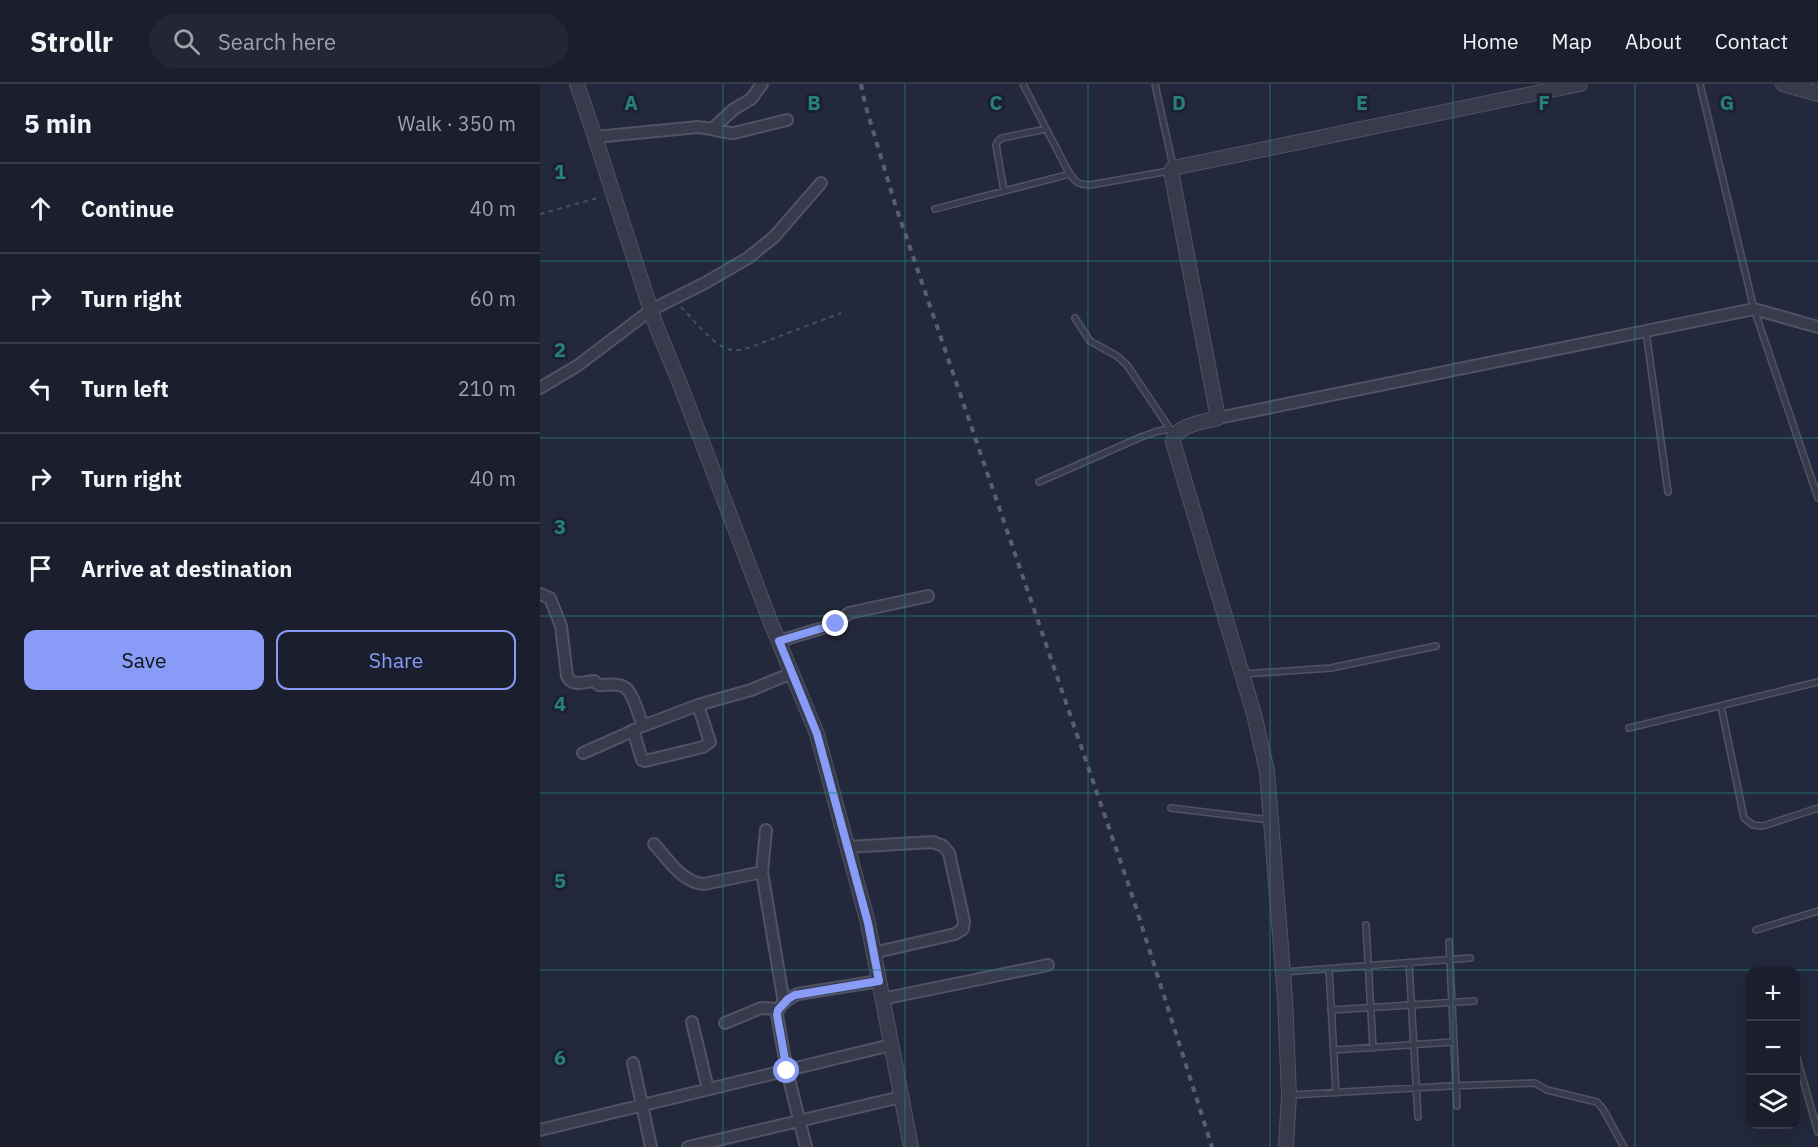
<!DOCTYPE html>
<html lang="en">
<head>
<meta charset="utf-8">
<style>
	body { margin:0; font-family:"IBM Plex Sans",sans-serif; background:#232735; color:#f1f3f6 }
	.controls { position:absolute; right:18px; bottom:18px; display:grid; overflow:hidden; border-radius:12px; box-shadow:0 6px 24px #0002 }
	.controls button { width:54px; height:54px; display:grid; place-items:center; padding:0; border:0; border-bottom:2px solid #383c49; background:#1a1e2d; color:#f1f3f6; font:30px sans-serif }
	.stop { position:absolute; width:18px; height:18px; margin:-14px; border:4px solid #879bf7; border-radius:50%; background:#fff }
	.stop.end { background:#879bf7; border-color:#fff; box-shadow:0 2px 6px #0008 }
	.list { margin:0; padding:0; list-style:none }
	h2 { display:flex; justify-content:space-between; align-items:center; height:78px; margin:0; padding:0 24px; font-size:26px }
	h2 small { font-size:20px; font-weight:400; color:#9fa2aa }
	.list li { display:grid; grid-template-columns:39px 1fr auto; gap:18px; align-items:center; box-sizing:border-box; height:90px; padding:0 24px; border-top:2px solid #383c49 }
	.list b { display:block; font-size:22px; white-space:nowrap }
	.list em { font-size:20px; font-style:normal; color:#9fa2aa }
	.actions { display:flex; gap:12px; padding:18px 24px }
	.actions a { flex:1; padding:14px 0; border:2px solid #879bf7; border-radius:12px; text-align:center; font-size:21px; color:#879bf7 }
	.actions .main { background:#879bf7; color:#111 }
	.icon { flex:none; width:33px; height:33px; fill:none; stroke:currentColor; stroke-width:2; stroke-linecap:round; stroke-linejoin:round }
	.map { position:relative; flex:none; width:1278px; height:1063px; overflow:hidden }
	header { display:flex; align-items:center; gap:36px; box-sizing:border-box; height:84px; padding:0 30px; background:#1a1e2d; border-bottom:2px solid #383c49 }
	header strong { font-size:28px }
	nav { display:flex; gap:33px; margin-inline-start:auto; font-size:21px }
	.search { width:420px; height:54px; background:#232735; display:flex; align-items:center; gap:15px; box-sizing:border-box; padding:0 21px; border-radius:33px; color:#9fa2aa; font-size:22px }
	main { display:flex }
	aside { flex:1; background:#1a1e2d }
	.map>svg:first-child { display:block }
</style>
</head>
<body>
<header>
<strong>Strollr</strong>
<div class="search"><svg class="icon" aria-label="search" viewBox="0 0 24 24"><circle cx="10" cy="10" r="6"/><path d="M15 15l6 6"/></svg>Search here</div>
<nav><a>Home</a><a>Map</a><a>About</a><a>Contact</a></nav>
</header>
<main>
<aside>
<h2>5 min<small>Walk · 350 m</small></h2>
<ul class="list">
<li><svg class="icon" aria-label="ahead" viewBox="0 0 24 24"><path d="M12 20V5M6 11l6-6 6 6"/></svg><div><b>Continue</b></div><em>40 m</em></li>
<li><svg class="icon" aria-label="right" viewBox="0 0 24 24"><path d="M7 20v-9h11M14 6l5 5-5 5"/></svg><div><b>Turn right</b></div><em>60 m</em></li>
<li><svg class="icon" aria-label="left" viewBox="0 0 24 24"><path d="M17 20v-9H6M10 6l-5 5 5 5"/></svg><div><b>Turn left</b></div><em>210 m</em></li>
<li><svg class="icon" aria-label="right" viewBox="0 0 24 24"><path d="M7 20v-9h11M14 6l5 5-5 5"/></svg><div><b>Turn right</b></div><em>40 m</em></li>
<li><svg class="icon" aria-label="arrive" viewBox="0 0 24 24"><path d="M6 21V4h12l-3 4 3 4H6"/></svg><div><b>Arrive at destination</b></div></li>
</ul>
<div class="actions"><a class="main">Save</a><a>Share</a></div>
</aside>
<div class="map">
<svg width="1278" height="1063" viewBox="0 0 1278 1063">
	<rect width="100%" height="100%" fill="#23283c"/>
	<g fill="none" stroke-linecap="round" stroke-linejoin="round">
		<g stroke="#4f5364" stroke-width="8">
			<path id="service" d="M483,0l44,85c7,11 9,16 23,16l79,-14
				M615,0l18,82
				M1160,0l54,225 64,189
				M464,107l-8,-46 2,-4 4,-3 44,-9
				M395,125l135,-35
				M535,234l15,23 27,15 10,9 47,70
				M1106,247l22,161
				M499,398l102,-45 17,-6 13,-2
				M704,590l87,-6 105,-22
				M1181,622l23,112 9,7 10,1 55,-18
				M1089,644l189,-46
				M631,724l99,12
				M826,841l7,123
				M1216,846l62,-19
				M909,858l8,164
				M869,879l9,154
				M789,885l7,124
				M744,888l186,-14
				M791,926l143,-9
				M794,966l119,-8
				M1256,971l22,77
				M751,1011l159,-9 85,-3 12,7 50,12 6,7 21,38"/>
		</g>
		<g stroke="#4f5364" stroke-width="14">
			<path id="minor" d="M172,45l22,-20 17,-10 11,-15
				M55,53l103,-10c13,1 24,6 36,6l53,-13
				M0,304l37,-22 74,-56 54,-27 43,-25 26,-21 47,-54
				M678,334l536,-109 64,18
				M0,510l10,4 11,28 6,50c5,11 17,6 27,5l5,4c8,0 18,-2 25,2 9,4 15,30 19,39l55,-21 53,-15 41,-17
				M239,557l57,-17 13,-11 79,-17
				M93,646l9,30 3,1 58,-14 7,-5 -12,-37
				M43,669l54,-24
				M226,746l-4,42 22,131
				M114,760c13,14 28,39 50,40l58,-12
				M307,763l86,-5 10,4 6,7 15,68 -1,8 -8,5 -82,19
				M342,915l166,-34
				M152,938l16,67
				M185,939l36,-15 17,1
				M93,979l18,84
				M0,1046l351,-85
				M148,1063l213,-50
				M266,1063l-19,-76 -10,-56c1,-10 12,-17 21,-21l81,-13"/>
		</g>
		<g stroke="#4f5364" stroke-width="16">
			<path id="tertiary" d="M37,0l16,47 62,192 25,61 91,239 46,111 51,189 43,224
				M1243,0l35,10
				M746,1063l3,-52 -4,-97 -18,-227 -13,-57 -81,-272c2,-17 30,-20 45,-24l-47,-247 2,-3 407,-84"/>
		</g>
		<path stroke="#43525a" stroke-width="2" stroke-dasharray="4.5 4.5" stroke-linecap="butt" d="M0,130l61,-17
			M141,223c12,12 31,37 47,42 8,3 16,0 23,-2l90,-34"/>
		<use href="#service" stroke="#373b4c" stroke-width="5"/>
		<use href="#minor" stroke="#373b4c" stroke-width="10"/>
		<use href="#tertiary" stroke="#373b4c" stroke-width="14"/>
		<path stroke="#595e73" stroke-width="4" stroke-dasharray="6 6" stroke-linecap="butt" d="M321,0l4,20 30,100 236,688 81,255"/>
	</g>
	<g fill="none" stroke-linecap="round" stroke-linejoin="round">
		<path stroke="#879bf7" stroke-width="8" d="M247,987l-10,-56 1,-5 10,-11 7,-4 84,-14 -11,-58 -51,-189 -38,-93 57,-17"/>
	</g>
	<path fill="none" stroke="#27807c" stroke-width="1.5" stroke-opacity="0.55" d="M183,0v1063M365,0v1063M548,0v1063M730,0v1063M913,0v1063M1095,0v1063M0,177h1278M0,354h1278M0,532h1278M0,709h1278M0,886h1278"/>
	<g font-size="20" text-anchor="middle" font-weight="bold" fill="#27807c" stroke="#1c2031" stroke-width="6" stroke-linejoin="round" paint-order="stroke">
		<text x="91" y="26">A</text>
		<text x="274" y="26">B</text>
		<text x="456" y="26">C</text>
		<text x="639" y="26">D</text>
		<text x="822" y="26">E</text>
		<text x="1004" y="26">F</text>
		<text x="1187" y="26">G</text>
		<text x="20" y="95">1</text>
		<text x="20" y="273">2</text>
		<text x="20" y="450">3</text>
		<text x="20" y="627">4</text>
		<text x="20" y="804">5</text>
		<text x="20" y="981">6</text>
	</g>
</svg>
<div class="controls">
<button>+</button>
<button>−</button>
<button><svg class="icon" aria-label="layers" viewBox="0 0 24 24"><path d="M12 4l9 5-9 5-9-5zM3 14l9 5 9-5"/></svg></button>
</div>
<div class="stop" style="left:247px;top:987px"></div>
<div class="stop end" style="left:296px;top:540px"></div>
</div>
</main>
</body>
</html>
